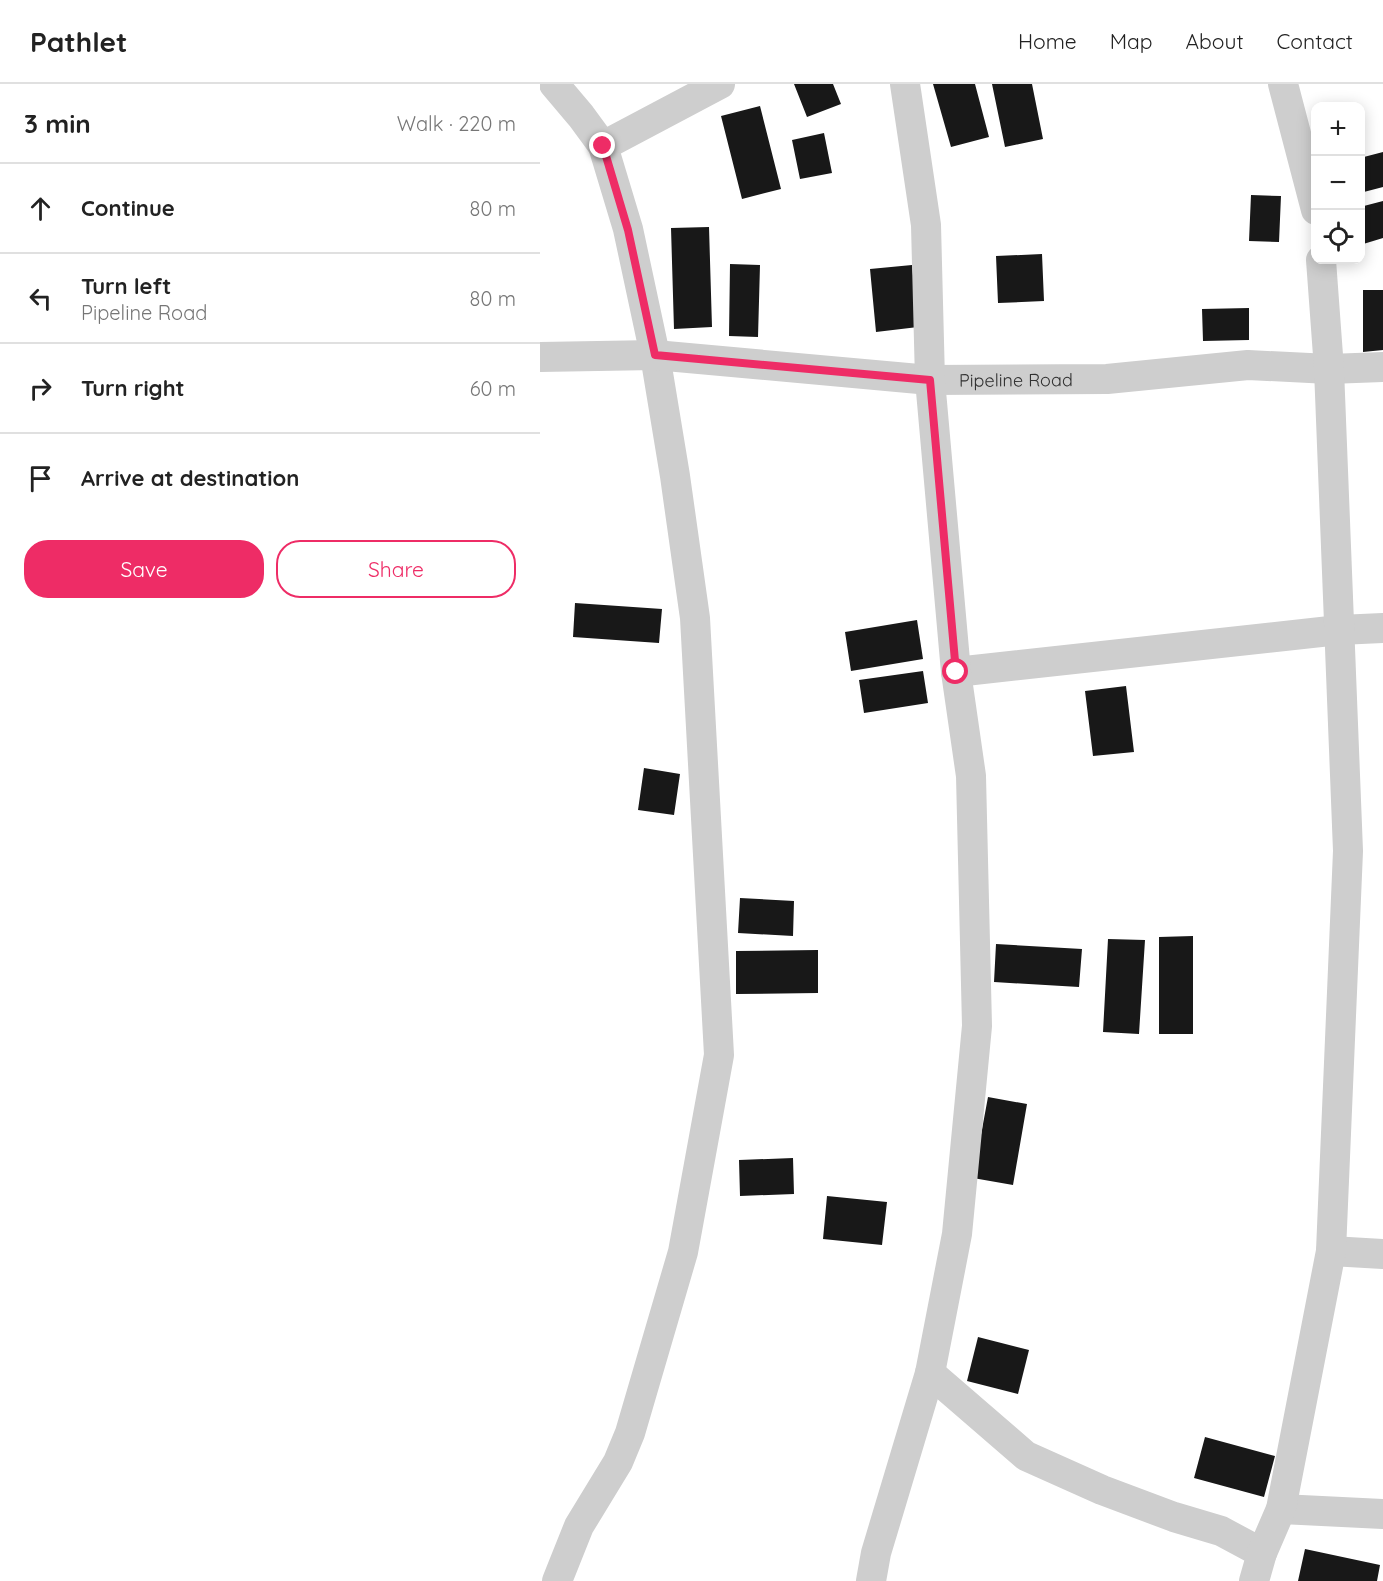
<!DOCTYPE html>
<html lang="en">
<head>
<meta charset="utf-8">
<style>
	body { margin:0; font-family:Quicksand,sans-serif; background:#f6f6f6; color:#222 }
	.controls { position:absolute; right:18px; top:18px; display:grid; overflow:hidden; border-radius:12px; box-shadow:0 3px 15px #0003 }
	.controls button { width:54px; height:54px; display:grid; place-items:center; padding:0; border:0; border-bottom:2px solid #e0e0e0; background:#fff; color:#222; font:30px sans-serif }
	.stop { position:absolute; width:18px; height:18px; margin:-14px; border:4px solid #ee2c66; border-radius:50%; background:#fff }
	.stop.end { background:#ee2c66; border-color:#fff; box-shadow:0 2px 6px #0008 }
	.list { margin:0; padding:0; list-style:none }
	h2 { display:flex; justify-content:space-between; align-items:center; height:78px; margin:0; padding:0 24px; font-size:26px }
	h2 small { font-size:20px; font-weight:400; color:#767676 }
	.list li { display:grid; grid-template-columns:39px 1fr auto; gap:18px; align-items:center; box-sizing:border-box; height:90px; padding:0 24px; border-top:2px solid #e0e0e0 }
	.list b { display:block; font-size:22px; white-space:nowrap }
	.list p { margin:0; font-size:20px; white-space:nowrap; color:#767676 }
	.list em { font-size:20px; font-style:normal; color:#767676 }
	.actions { display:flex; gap:12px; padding:18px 24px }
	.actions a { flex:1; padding:14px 0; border:2px solid #ee2c66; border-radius:24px; text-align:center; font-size:21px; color:#ee2c66 }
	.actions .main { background:#ee2c66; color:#fff }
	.icon { flex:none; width:33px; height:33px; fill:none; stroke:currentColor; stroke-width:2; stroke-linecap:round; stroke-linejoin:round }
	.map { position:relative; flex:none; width:843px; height:1497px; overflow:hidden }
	header { display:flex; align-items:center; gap:36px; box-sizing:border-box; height:84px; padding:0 30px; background:#fff; border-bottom:2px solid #e0e0e0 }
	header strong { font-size:28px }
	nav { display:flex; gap:33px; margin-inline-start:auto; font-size:21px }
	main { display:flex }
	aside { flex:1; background:#fff }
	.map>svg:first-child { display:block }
</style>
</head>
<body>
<header>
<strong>Pathlet</strong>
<nav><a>Home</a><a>Map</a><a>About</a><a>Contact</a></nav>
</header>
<main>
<aside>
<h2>3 min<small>Walk · 220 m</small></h2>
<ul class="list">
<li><svg class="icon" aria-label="ahead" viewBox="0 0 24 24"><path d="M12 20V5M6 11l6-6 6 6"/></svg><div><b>Continue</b></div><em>80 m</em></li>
<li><svg class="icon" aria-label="left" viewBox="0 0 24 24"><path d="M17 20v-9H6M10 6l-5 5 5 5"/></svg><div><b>Turn left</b><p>Pipeline Road</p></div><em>80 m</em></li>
<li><svg class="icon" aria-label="right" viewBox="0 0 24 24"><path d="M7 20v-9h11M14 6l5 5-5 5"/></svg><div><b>Turn right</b></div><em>60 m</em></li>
<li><svg class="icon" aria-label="arrive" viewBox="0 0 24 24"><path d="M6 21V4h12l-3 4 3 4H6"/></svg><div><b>Arrive at destination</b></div></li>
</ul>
<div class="actions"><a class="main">Save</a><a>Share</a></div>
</aside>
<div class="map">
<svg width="843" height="1497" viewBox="0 0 843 1497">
	<rect width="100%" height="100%" fill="#fff"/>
	<path fill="#181818" d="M254,0h39l8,20 -34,13z
		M393,0h42l14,53 -38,10z
		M452,0h40l11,55 -38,8z
		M220,22l21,83 -39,10 -21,-83z
		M284,49l8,40 -32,6 -8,-39z
		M843,68v35l-23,6v-35z
		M711,111l30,1 -2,46 -30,-1z
		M843,117v37l-23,7v-38z
		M169,143l3,100 -38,2 -3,-101z
		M502,170l2,47 -46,2 -2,-47z
		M190,180l30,1 -2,72 -29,-1z
		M372,181l6,62 -42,5 -6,-63z
		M823,206h20v60l-20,2z
		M709,224v32l-46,1 -1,-32z
		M35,519l87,6 -3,34 -86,-6z
		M377,536l6,39 -72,12 -6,-39z
		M383,587l5,32 -64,10 -5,-33z
		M586,602l8,66 -41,4 -8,-65z
		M104,684l36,6 -6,41 -36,-5z
		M200,814l54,3 -1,35 -55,-3z
		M653,852v98h-34v-97z
		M568,855l37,1 -6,94 -36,-2z
		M456,860l86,5 -3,38 -85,-5z
		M278,866v43l-82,1v-43z
		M448,1013l39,7 -14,81 -40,-7z
		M253,1074l1,36 -54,2 -1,-36z
		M287,1112l60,6 -5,43 -59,-6z
		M438,1253l51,13 -11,44 -51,-13z
		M665,1353l70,19 -11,41 -70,-19z
		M765,1465l75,16 -3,16h-79z"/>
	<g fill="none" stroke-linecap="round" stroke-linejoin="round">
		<g stroke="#cecece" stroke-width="30">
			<path d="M14,0l27,32 22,30 25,83 27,126 20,121 20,142 24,437 -36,197 -53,181 -12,29 -39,64 -22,55"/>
			<path d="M743,0l33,126"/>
			<path d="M63,62l117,-62"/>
			<path id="s1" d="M0,273l115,-2 275,25 177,-1 141,-14 81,4 54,-2"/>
			<path d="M416,588l383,-42 44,-2"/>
			<path d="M791,1167l52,3"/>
			<path d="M390,1289l96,83 76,34 72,27 47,14 41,22"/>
			<path d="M741,1425l102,5"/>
			<path d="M331,1497l5,-28 54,-180 27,-139 20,-208 -6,-250 -15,-104 -26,-292 -4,-155 -21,-141"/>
			<path d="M714,1497l8,-28 19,-44 50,-258 17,-400 -19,-482 -8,-109"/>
		</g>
	</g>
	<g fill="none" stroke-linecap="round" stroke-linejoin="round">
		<path stroke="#ee2c66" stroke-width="8" d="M63,62l25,84 27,125 275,25 26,292"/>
	</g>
	<g text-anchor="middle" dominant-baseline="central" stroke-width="6" stroke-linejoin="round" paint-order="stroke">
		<g font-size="18" fill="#313131" stroke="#fff">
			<text stroke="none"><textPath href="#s1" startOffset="477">Pipeline Road</textPath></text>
		</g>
	</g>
</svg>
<div class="controls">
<button>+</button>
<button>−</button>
<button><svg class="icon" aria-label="locate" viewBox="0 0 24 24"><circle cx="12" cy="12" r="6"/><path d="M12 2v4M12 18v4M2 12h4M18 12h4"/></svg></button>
</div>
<div class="stop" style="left:416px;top:588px"></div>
<div class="stop end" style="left:63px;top:62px"></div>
</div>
</main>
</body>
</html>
